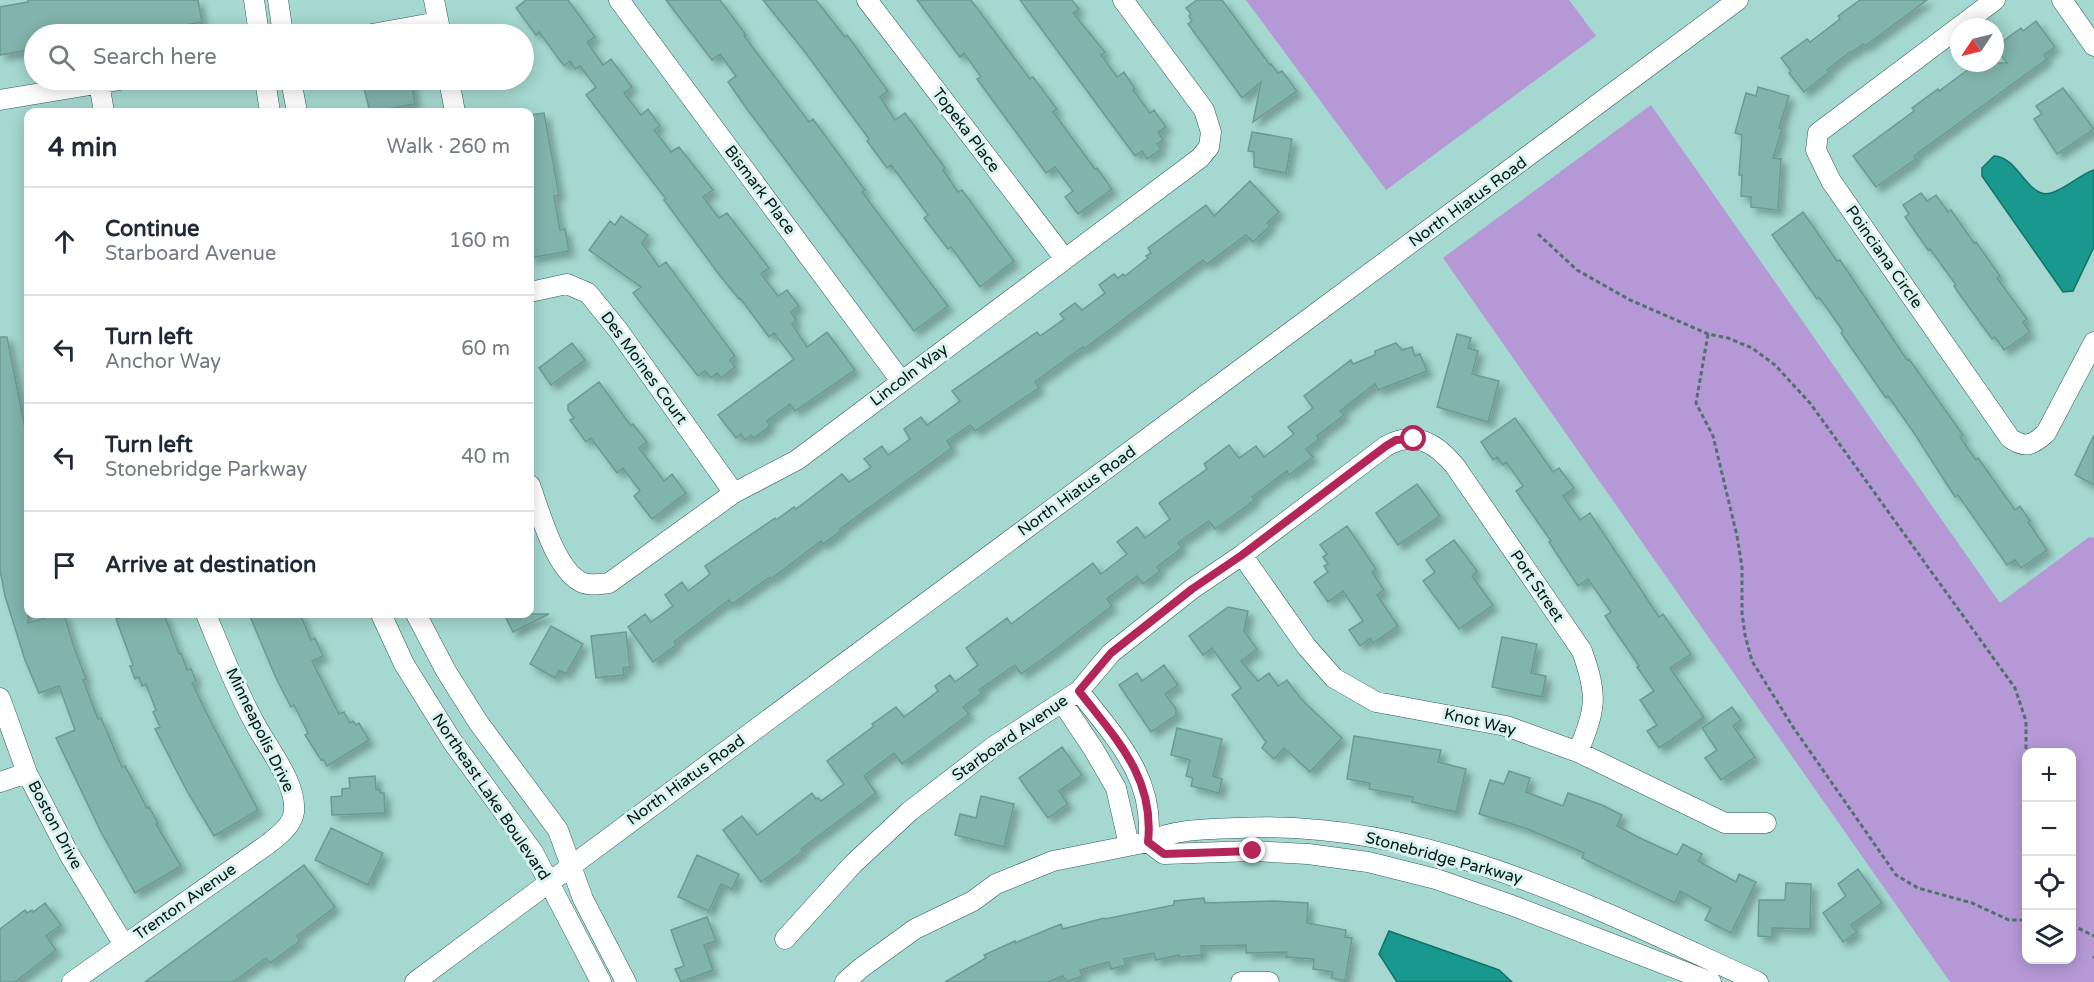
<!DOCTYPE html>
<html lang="en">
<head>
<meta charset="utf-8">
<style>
	body { margin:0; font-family:"Varela Round",sans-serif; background:#f2f2f3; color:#1f2937 }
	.controls { position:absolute; right:18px; bottom:18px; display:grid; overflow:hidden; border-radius:12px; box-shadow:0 3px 15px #0003 }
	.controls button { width:54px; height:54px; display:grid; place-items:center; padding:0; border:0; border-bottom:2px solid #e0e1e3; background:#fff; color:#1f2937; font:30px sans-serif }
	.compass { position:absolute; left:1950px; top:18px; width:54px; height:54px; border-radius:50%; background:#fff; box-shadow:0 3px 15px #0003; rotate:235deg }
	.stop { position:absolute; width:18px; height:18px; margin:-14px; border:4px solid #b42559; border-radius:50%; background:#fff }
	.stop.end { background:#b42559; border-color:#fff; box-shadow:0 2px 6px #0008 }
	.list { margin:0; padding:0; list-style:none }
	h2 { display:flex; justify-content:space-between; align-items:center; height:78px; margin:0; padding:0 24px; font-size:26px }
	h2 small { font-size:20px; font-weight:400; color:#747a83 }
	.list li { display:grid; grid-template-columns:39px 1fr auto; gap:18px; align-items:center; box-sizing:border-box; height:108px; padding:0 24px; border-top:2px solid #e0e1e3 }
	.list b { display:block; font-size:22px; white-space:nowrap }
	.list p { margin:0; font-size:20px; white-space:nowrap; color:#747a83 }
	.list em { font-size:20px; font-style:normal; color:#747a83 }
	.icon { flex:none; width:33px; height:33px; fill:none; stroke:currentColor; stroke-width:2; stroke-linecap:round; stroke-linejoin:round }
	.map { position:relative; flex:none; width:2094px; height:982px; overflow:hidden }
	.search { position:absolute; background:#fff; box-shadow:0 3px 15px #0003; left:24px; top:24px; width:510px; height:66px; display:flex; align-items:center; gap:15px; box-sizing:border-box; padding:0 21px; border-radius:33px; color:#747a83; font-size:22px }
	.panel { position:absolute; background:#fff; box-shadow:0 3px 15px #0003; left:24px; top:108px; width:510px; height:510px; border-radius:12px }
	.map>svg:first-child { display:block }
</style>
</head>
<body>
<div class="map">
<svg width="2094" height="982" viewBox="0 0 2094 982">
	<defs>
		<filter id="shadow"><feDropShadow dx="5.5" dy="5.5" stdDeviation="3" flood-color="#0004"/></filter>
	</defs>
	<rect width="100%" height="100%" fill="#a4d8d0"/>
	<path fill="#b599d6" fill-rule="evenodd" d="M1246,0h323l27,36 -210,154z
		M1651,105l349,498 89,-66 5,1v444h-144l-507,-724zM2026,752h46v208h-46z"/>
	<path fill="#19998d" stroke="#127268" stroke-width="1.5" d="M1994,156c25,1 34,44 57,37 15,-4 28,-18 43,-23v77l-21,44 -10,1 -81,-116v-8z
		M1389,931l110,39 13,12h-115l-18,-28z"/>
	<path fill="#81b4ac" stroke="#6a9b94" stroke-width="1.5" filter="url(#shadow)" d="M28,0h170l4,22 -39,7v-3l-43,8h-86v15l-34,6v-48l28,-5z
		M526,0h42l27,37 -8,5 16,23 8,-6 21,28 -8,6 17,22 7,-6 12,17 -6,4 17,22 8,-5 34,43 -10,7 16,21 8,-5 42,55 -8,6 17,22 9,-6 12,16 -8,6 5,8 -4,4 15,23 20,-15 28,38 -60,41 -5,-7 -23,17 3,5 -16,12 -3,-3 -6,5 -4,-6 -5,4 -18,-23 76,-56 -20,-26 -5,4 -29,-39 -1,1 -18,-22 -57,-77 2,-1 -80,-104 10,-8 -16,-21 -5,3 -5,-8 -6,5 -25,-34 -3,3 -20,-27z
		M666,0h54l26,35 -2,1 65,86 4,-3 52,71 -3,2 86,114 -34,25 -167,-222 -19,-27 8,-6 -16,-22 -8,6z
		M763,0h53l29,37 2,-2 41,56 -8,6 15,23 10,-7 40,55 -2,2 15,22 4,-2 52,71 -34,26 -29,-40 -3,2 -24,-31 4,-3 -37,-50 -4,3 -20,-27 2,-2 -64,-87z
		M917,0h54l59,79 3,-2 24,32 -4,3 42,57 2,-1 15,21 -34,25 -13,-17 8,-6 -18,-24 -9,6 -69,-94 4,-2 -17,-24 -4,4z
		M1020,0h52l7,9 -6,4 32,39 -4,3 16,22 7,-5 11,17 -2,1 17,23 4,-3 12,17 -8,5 5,8 -6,4 4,5 -14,10 -5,-8 -7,5z
		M1197,0h25l48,65 1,-1 7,9 4,-2 15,20 -44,31 8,-40 -19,16 -54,-74 4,-3 -3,-5 2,-2 -5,-6z
		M1860,0h67l-62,46 -2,-2 -12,9 -1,-1 -23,18 2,2 -25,20 -15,-19 2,-2 -10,-13 26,-19 3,3 30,-23 -2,-3z
		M2036,21l19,26 -11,8 3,4 -133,97 2,3 -40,28 -23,-31 61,-45 -2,-3 26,-19 1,2 38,-28h30l-12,-16 26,-19 2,3z
		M362,80h49l4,24 -45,8z
		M1758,87l31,9 -10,32 3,1 -9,29 8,1 -3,51 -27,-3v-10l-10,-1 1,-21h-3l3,-40 -7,-2 11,-40 10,3z
		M2063,88l31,41 -37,25 -23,-35 8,-5 -6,-8z
		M544,113l15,82 -5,1 6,34 5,-1 4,22 -39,7v-143z
		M1252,132l40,7 -6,34 -32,-6v-15l-6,-1z
		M1250,181l29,31 -12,11 3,3 -17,16 -7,-7 -39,29 -4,-4 -119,89 -1,-2 -48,35 4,6 -64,43 -5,-6 -23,16 5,7 -112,81 1,2 -18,13 -2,-3 -50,38 -1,-2 -38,27 -3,-4 -55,42 2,3 -23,17 -25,-35 17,-13 6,8 22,-16 -8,-11 17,-13 6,9 22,-17 -5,-8 70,-48 1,2 18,-13 2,2 46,-35 7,8 22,-15 -7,-8 18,-13 6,9 22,-16 -6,-10 17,-12 6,8 33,-24 -8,-10 85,-59 3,4 24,-17 -4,-5 15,-11 7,7 23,-17 -6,-8 15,-11 4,4 5,-4 2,2 23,-18 -2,-2 5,-3 -3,-5 58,-43 8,11z
		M1921,193l6,8 9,-6 12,17 3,-2 23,33 2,-1 24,34 -3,2 30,41 -4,3 7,10 -26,18 -9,-13 -3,2 -34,-47 -4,-6 2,-1 -26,-36 -2,1 -23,-33 4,-3 -6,-9z
		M1803,212l34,49 3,-1 67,100 2,-1 54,76 -3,2 16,23 2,-2 37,52 5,-4 10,15 -2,1 19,28 -26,18 -6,-8 -8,5 -49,-70 -3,2 -41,-64 -26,-37 -2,2 -45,-65 2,-2 -24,-34 -2,2 -45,-64z
		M621,216l27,19 -6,8 17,24 7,-5 69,94 -5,4 5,7 -14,11 -4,-5 -6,5 -6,-7 -7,5 -65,-83 8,-6 -52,-37 21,-29 5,4z
		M1457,334l14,4 -3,10 10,3 -6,23 27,7 -11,41 -51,-15z
		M0,337h7l21,106v180l30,-9h6l10,33 12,32 -3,1 15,39 3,-1 21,49 3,-1 22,42 2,-1 9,16 -2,1 25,42 -46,27 -34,-61 -45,-94 19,-8 -16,-44 -20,7 -14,-33 -20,-64 -5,-26z
		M572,343l13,17 -34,25 -12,-17z
		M1396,343l6,7 10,-3 3,9 5,-2 7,17 -49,19 -3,-6 -35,27 4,4 -27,21 2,3 -13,10 7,8 -24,18 -2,-4 -35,26 3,3 -40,29 -6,-8 -31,22 4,5 -25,19 3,4 -17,13 -6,-8 -30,23 5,7 -64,49 -27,19 -6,-9 -36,25 3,3 -19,14 6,7 -67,50 -8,-11 -30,23 12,17 -75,56 2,2 -42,31 -38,-52 19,-14 15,19 55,-42 4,6 2,-1 3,3 23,-17 -17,-23 47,-35 -2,-2 24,-17 8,10 34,-26 -3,-5 15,-11 5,7 23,-17 -12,-17 41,-30 4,6 82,-61 8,11 26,-20 -10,-12 20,-15 8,11 25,-19 -11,-16 48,-34 -3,-5 25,-19 10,13 17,-12 8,11 30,-23 -6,-7 25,-19 -9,-12 47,-36 2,4 22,-9v-4z
		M599,382l32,44 2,-2 14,18 -8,6 25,33 8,-7 14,19 -34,26 -18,-23 6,-5 -17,-23 -6,5 -26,-35 -5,4 -16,-22 4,-2 -6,-8v-5z
		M1515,418l38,54 6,-4 15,20 -11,8 17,24 10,-7 69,104 4,-3 28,40 -21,14 34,49 -45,31 -12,-17 10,-6 -17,-25 14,-9 -17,-24 2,-1 -34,-50 6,-4 -23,-33 -10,7 -29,-44 2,-1 -35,-50 7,-5 -17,-24 -3,3 -6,-8 -4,3 -12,-18z
		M2094,435v50l-19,-10z
		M1417,484l23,32 -42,29 -22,-32z
		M1347,526l29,43 -4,3 12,18 -7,5 21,31 -25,17 -3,-5 -10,8 -11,-16 14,-9 -20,-30 -15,11 -14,-20 14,-10 -4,-6 4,-2 -5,-7 4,-3 -7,-9z
		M1454,540l23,31 -5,5 21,29 -34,24 -36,-48 12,-9 -9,-12z
		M1228,607l20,4 -4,20 13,18 -16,12 17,20 11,-8 9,13 9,-6 14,19 41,39 -32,34 -26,-24 -10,11 -12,-11 4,-6 -34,-47 9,-7 -29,-40 -9,7 -14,-19z
		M133,614h31l15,40 2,-1 6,17 4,-1 5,12 -4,2 20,41 46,86 -44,26 -26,-43 -33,-64 5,-2 -7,-15 3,-2 -10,-26 -4,2 -3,-9 -4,2 -5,-13 3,-1 -17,-46z
		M249,614h51l11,26 4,-2 8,18 -11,5 27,53 5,-2 6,11 3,-2 3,4 3,-2 10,17 -42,26 -4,-7 -2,1 -16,-25 3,-2 -14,-28 -3,2 -15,-29z
		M504,614h45l-36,18z
		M551,626l32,18 -17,30 -7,-4 -4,8 -25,-14z
		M626,632l4,35 -7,1 1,7 -28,3 -5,-42z
		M1502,637l35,7 -6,29 15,3 -4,21 -50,-10z
		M1164,665l14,20 -13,9 11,15v6l-25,17 -32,-47 18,-12 5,8z
		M1732,707l9,13 -8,6 22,31 -34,23 -16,-22 12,-8 -15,-22z
		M1177,728l45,11 -9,37 9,3 -3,14 -28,-7 2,-8 -7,-2 4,-16 -19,-5z
		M1354,736l87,14 -3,12 28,7 -10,43 -44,-10 1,-5 -44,-8 1,-6 -23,-4z
		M1062,747l20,28 -23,16 9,13 -20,14 -29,-40z
		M1509,771l21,7 -4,14 37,14 5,-13 34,12 20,10 -5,11 25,13 35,16 6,-11 19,10 -4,7 38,21 3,-8 17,8 -25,51 -26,-13 6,-12 -31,-17 -5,12 -93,-45 2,-5 -59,-25 -46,-14 11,-34 14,4z
		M375,776l1,14h4v3h4l1,20 -53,2 -1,-18 11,-1v-7l8,-1 -1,-10z
		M981,796l33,8 -10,43 -49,-12 5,-21 16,4z
		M331,828l52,25 -15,32 -53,-25z
		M697,855l42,19 -7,15 -11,-5 -12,27 -31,-14z
		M304,865l31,42 -38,29 3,5 -30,22 -4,-5 -33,24h-88z
		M1858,869l24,34 -31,22 6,7 -14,10 -20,-29 23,-17 -8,-12z
		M1786,883l25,1 -1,45 -38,-1v9l-14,-1 1,-36h26z
		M1204,898l1,5 69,-2 34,2 -1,20 39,7 -1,7 7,1 -7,43 -14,-3 2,-6 -20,-3 1,-10 -28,-2 1,-5 -41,1v-8l-45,1 1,9 -23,2v-2l-23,5 -2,-7 -30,6 2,6 -15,4 -2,-7 -29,8 2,6 -16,6 -3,-6 -15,6h-103l41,-24 -2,-3 31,-14v2l46,-19 2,5 41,-11 1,1 69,-14v-4z
		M45,903l16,22 -15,11 10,14 -41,32h-15v-53l25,-19 2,3 5,-3 1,2z
		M707,917l9,24 -12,4 9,25 -32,12 -6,-13 9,-3 -13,-36z"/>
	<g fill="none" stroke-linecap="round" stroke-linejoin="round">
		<g stroke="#2c5d57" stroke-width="21">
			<path id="minor" d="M254,0l5,34
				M278,0l5,34
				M434,0l7,34
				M619,0l282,381
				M867,0l198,259
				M1995,0l-177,133 -2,17 15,31 179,257c15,11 23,7 36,-5l48,-91
				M2062,0l32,46
				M372,34l66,-12
				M265,80l5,32
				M291,80l6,32
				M449,80l6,32
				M99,83l5,29
				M0,100l120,-20
				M530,292l37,-8 21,9 30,37 116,163
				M530,485c10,27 25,84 51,97 8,4 20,2 28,1l125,-90 63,-33 403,-302 9,-11 2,-15 -7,-22 -81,-110
				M1242,555l64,91 28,32 42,24 130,24 72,26 147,71h41
				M381,614l23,50 48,77 81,111 68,130
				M416,614l30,57 32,51 80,108 25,69 43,83
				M1079,691c36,47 77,87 69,151
				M0,698l27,75 42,81 55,91
				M1062,702l32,48 22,38 13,57
				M0,782l27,-9
				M1148,842l16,12 89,-3 55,3 60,8 68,17 75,26 200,77
				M785,939l68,-75 57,-53 83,-64 86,-56 32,-38 81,-64 50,-34 144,-109c29,-16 50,-3 69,20l127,185c16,45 14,57 -4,101
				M72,982l196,-138c10,-8 24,-18 26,-32 3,-30 -28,-66 -41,-92 -18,-33 -33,-72 -47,-106
				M415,982l1323,-982
				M845,982l16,-14 54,-39 58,-28 23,-17 57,-23 95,-19c26,-13 60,-13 89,-14 186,-10 356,79 521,154
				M1241,982h28"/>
		</g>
		<path stroke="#4f716c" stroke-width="3" stroke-dasharray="4.5 3" stroke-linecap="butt" d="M1538,234l39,36 53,30 78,34 20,4 24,10 23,17 35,38 205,285 11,33v156
			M1708,334l-12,69 17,33 24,100 5,31v46l3,22 7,26 41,66 103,148 22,13 54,15 37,17h17
			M2072,925l22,11
			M2093,958l1,-1"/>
		<use href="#minor" stroke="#fff" stroke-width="20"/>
	</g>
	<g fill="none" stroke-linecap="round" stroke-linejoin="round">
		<path stroke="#b42559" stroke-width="8" d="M1253,851l-89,3 -16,-12c7,-65 -33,-104 -69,-151l32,-38 81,-64 50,-34 144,-109 10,-6 18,-1"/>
	</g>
	<g text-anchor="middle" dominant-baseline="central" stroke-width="6" stroke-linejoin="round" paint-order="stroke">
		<g font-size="16" fill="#031613" stroke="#d9f3ef">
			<text transform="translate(966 130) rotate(53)">Topeka Place</text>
			<text transform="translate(760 190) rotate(53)">Bismark Place</text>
			<text transform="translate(1468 202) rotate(-36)">North Hiatus Road</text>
			<text transform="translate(1884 257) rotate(55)">Poinciana Circle</text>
			<text transform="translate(644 368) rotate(54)">Des Moines Court</text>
			<text transform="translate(909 375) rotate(-37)">Lincoln Way</text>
			<text transform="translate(1077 491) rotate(-36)">North Hiatus Road</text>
			<text transform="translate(1537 586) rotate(56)">Port Street</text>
			<text transform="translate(1480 722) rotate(13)">Knot Way</text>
			<text transform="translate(260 730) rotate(64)">Minneapolis Drive</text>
			<text transform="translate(1010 738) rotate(-35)">Starboard Avenue</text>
			<text transform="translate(686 780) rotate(-36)">North Hiatus Road</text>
			<text transform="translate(491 797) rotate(56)">Northeast Lake Boulevard</text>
			<text transform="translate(55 825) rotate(62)">Boston Drive</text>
			<text transform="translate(1444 858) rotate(15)">Stonebridge Parkway</text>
			<text transform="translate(185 902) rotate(-35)">Trenton Avenue</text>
		</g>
	</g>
</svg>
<div class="controls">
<button>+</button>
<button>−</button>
<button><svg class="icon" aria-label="locate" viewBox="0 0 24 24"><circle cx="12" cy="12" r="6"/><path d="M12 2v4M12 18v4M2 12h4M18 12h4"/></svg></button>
<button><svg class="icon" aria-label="layers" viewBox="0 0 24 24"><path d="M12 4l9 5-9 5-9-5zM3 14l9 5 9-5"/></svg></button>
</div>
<svg class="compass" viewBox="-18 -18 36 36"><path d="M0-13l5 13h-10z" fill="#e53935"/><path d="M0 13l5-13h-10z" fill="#747a83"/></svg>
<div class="stop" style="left:1414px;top:439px"></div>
<div class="stop end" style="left:1253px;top:851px"></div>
<div class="search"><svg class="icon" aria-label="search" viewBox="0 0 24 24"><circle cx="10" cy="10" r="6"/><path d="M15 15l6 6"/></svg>Search here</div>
<section class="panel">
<h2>4 min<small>Walk · 260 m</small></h2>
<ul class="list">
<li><svg class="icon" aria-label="ahead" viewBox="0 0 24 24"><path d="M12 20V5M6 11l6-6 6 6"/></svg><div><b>Continue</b><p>Starboard Avenue</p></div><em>160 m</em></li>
<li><svg class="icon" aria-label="left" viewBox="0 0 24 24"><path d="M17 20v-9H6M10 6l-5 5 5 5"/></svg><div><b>Turn left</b><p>Anchor Way</p></div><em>60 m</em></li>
<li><svg class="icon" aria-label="left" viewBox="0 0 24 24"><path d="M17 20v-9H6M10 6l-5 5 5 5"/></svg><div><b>Turn left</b><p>Stonebridge Parkway</p></div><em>40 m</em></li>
<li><svg class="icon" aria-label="arrive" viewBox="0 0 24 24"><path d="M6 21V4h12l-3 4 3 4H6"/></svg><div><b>Arrive at destination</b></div></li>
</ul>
</section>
</div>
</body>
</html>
